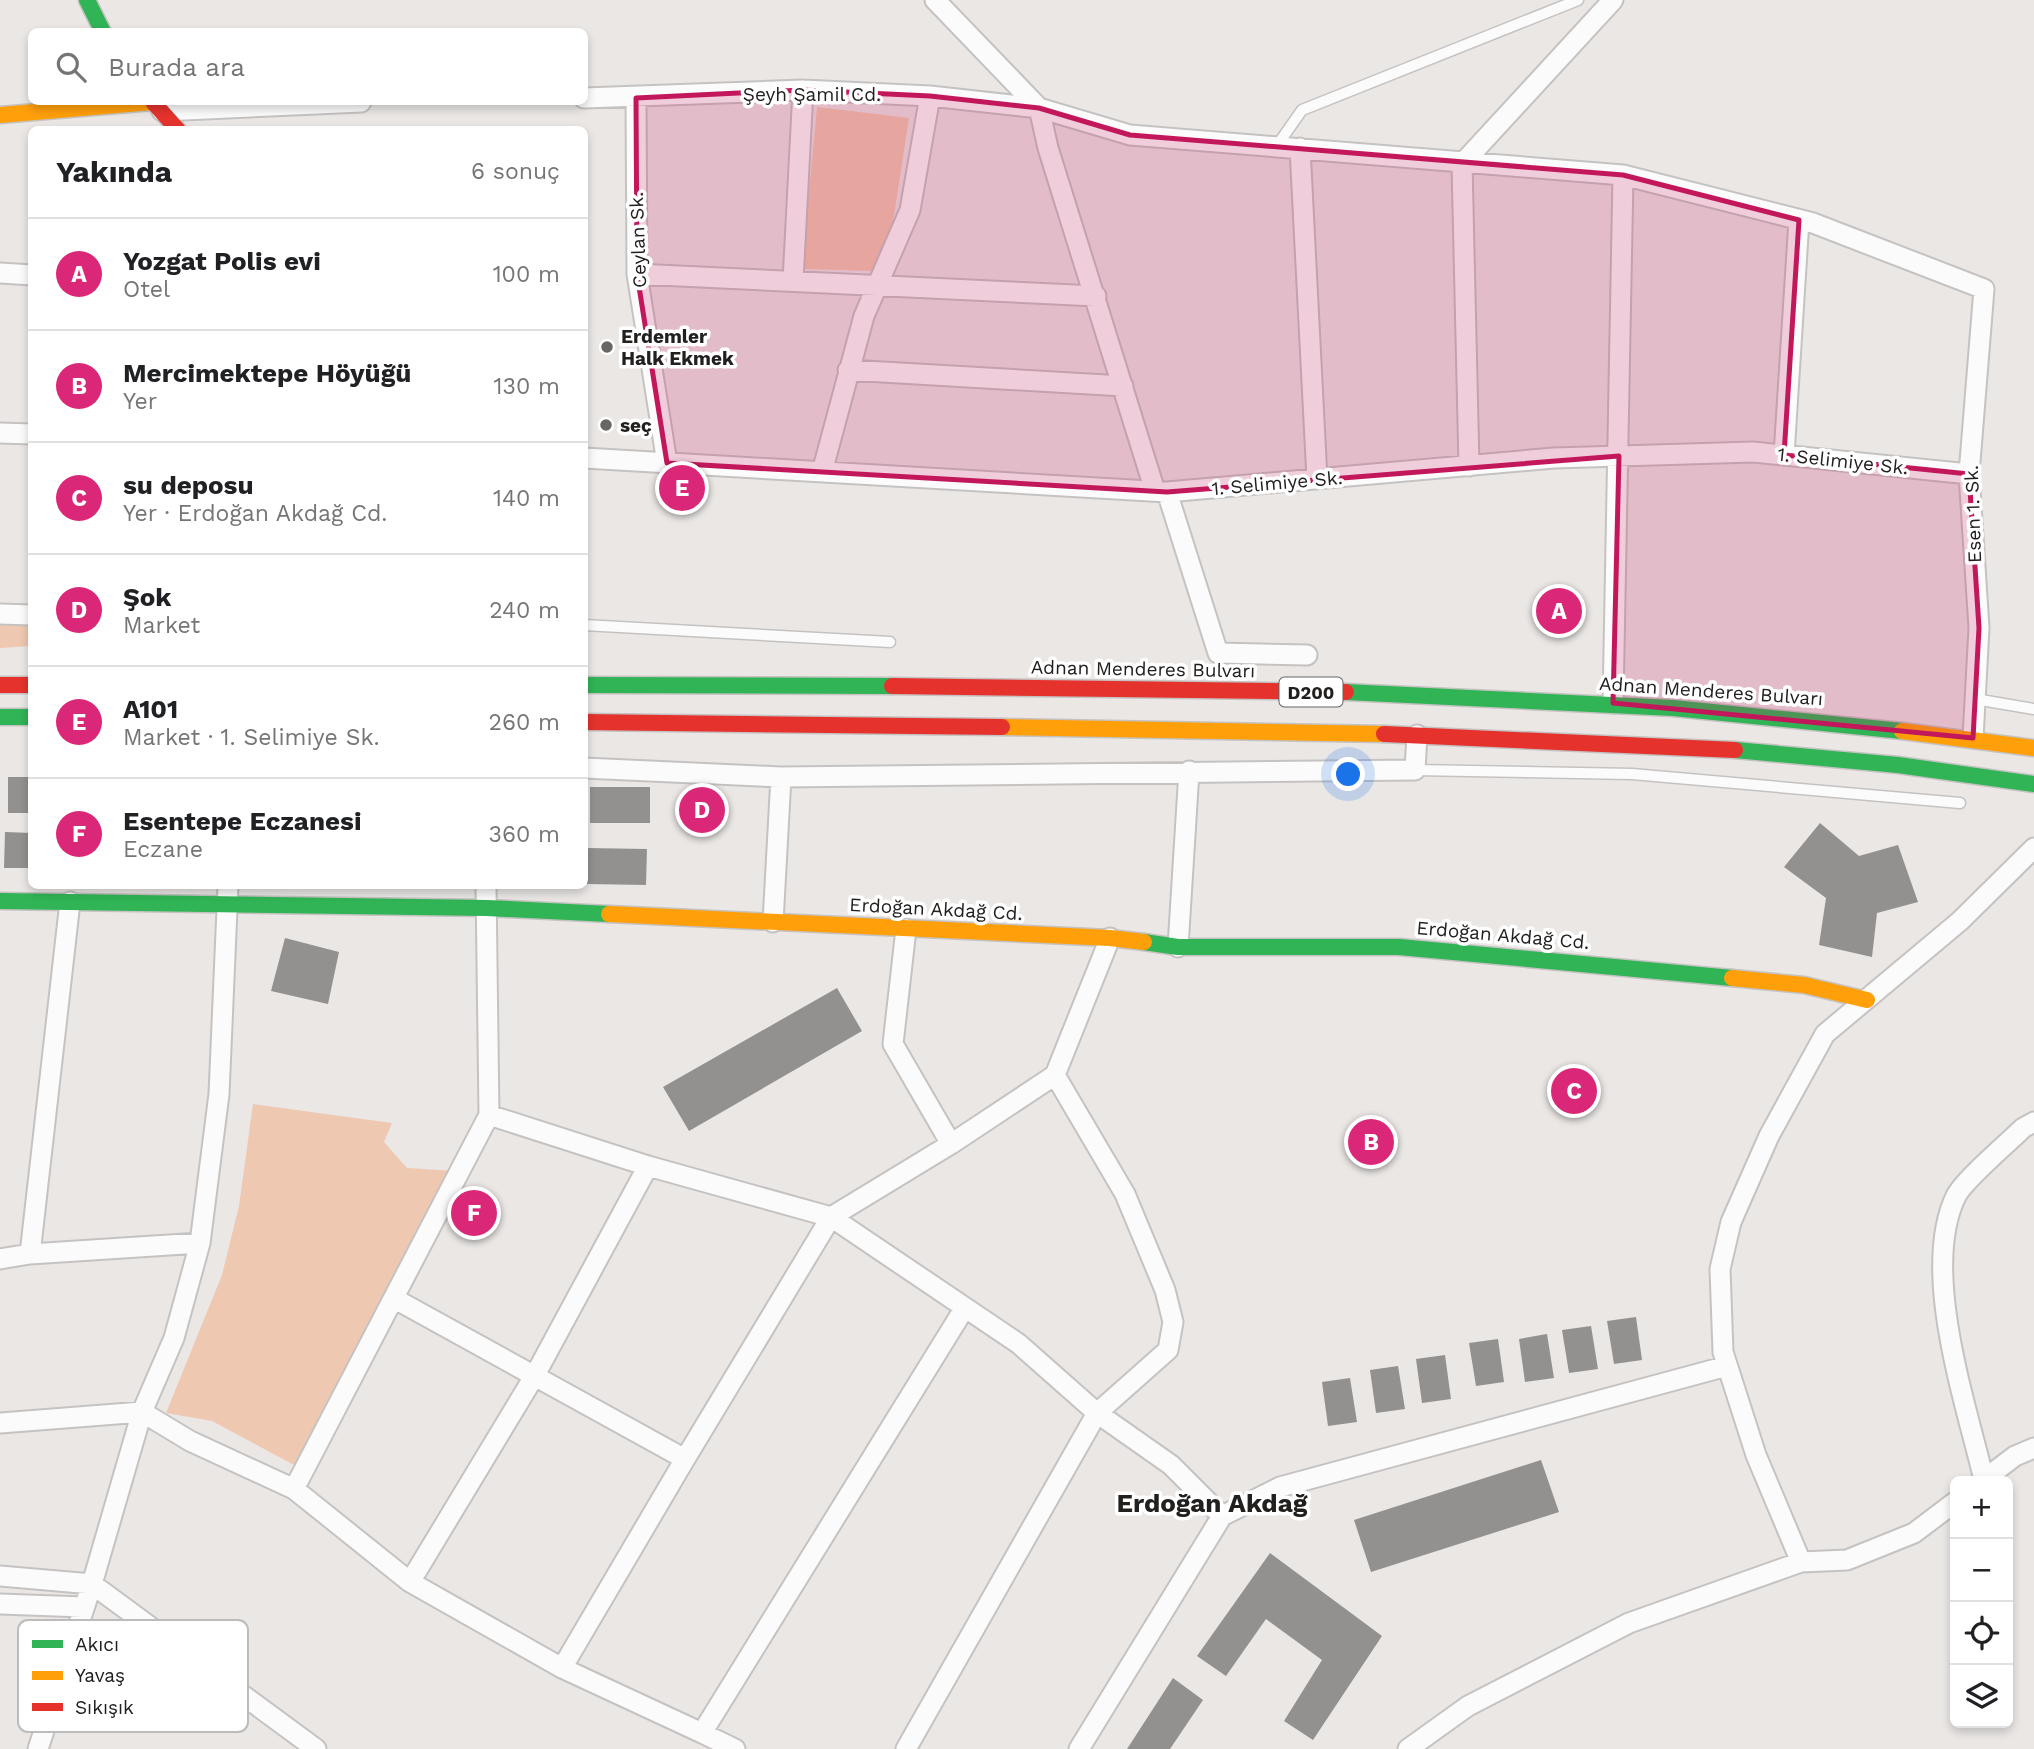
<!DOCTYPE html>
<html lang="tr">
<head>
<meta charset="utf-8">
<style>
	body { margin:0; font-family:"Work Sans",sans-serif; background:#f2f2f2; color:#202124 }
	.controls { position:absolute; right:21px; bottom:21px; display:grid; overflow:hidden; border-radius:10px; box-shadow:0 4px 10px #0003 }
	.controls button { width:63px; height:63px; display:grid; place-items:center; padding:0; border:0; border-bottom:2px solid #e0e0e0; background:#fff; color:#202124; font:35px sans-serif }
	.you { position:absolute; left:1349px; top:775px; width:24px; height:24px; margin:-18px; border:5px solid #fff; border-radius:50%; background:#1a73e8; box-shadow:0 0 0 10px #1a73e833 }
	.badge { display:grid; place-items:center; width:46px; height:46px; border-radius:50%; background:#db2777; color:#fff; font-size:23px; font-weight:700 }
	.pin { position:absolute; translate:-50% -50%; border:4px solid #fff; box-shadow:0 2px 7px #0006 }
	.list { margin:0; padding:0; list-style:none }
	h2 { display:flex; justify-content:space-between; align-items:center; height:91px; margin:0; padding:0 28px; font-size:30px }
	h2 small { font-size:23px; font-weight:400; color:#757577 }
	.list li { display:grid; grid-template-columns:46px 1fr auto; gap:21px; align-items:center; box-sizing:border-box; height:112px; padding:0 28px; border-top:2px solid #e0e0e0 }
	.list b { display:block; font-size:26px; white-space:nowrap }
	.list p { margin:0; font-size:23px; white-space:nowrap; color:#757577 }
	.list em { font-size:23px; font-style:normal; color:#757577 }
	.icon { flex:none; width:38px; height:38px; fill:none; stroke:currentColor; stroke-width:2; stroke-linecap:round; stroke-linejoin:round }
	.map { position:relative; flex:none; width:2034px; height:1749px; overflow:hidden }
	.search { position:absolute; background:#fff; box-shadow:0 4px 10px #0003; left:28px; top:28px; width:560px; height:77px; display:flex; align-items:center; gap:18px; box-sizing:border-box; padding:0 24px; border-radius:10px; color:#757577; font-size:26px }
	.panel { position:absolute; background:#fff; box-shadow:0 4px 10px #0003; left:28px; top:126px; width:560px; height:763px; border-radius:10px }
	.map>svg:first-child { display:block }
</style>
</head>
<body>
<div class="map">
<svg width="2034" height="1749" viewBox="0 0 2034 1749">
	<rect width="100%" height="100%" fill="#eae7e5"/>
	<path fill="#efc8b1" d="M817,107l92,11 -16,104 -18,49 -73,-2z
		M0,623h31v23l-31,2z
		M253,1104l139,19 -8,19 23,26 48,3 -161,294 -82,-44 -46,-8 56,-138 17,-69z"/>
	<path fill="#93918f" d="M8,777h24v36h-24z
		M590,787h60v36h-60z
		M1820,823l39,33 39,-11 20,57 -41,11 -5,44 -53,-12 7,-47 -42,-31z
		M5,832l27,1v35h-28z
		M587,848l60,1 -1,36 -59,-1z
		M285,938l54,14 -11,52 -57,-13z
		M837,988l25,43 -173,100 -26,-44z
		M1568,1081l14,1 -2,19 -14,-1z
		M1636,1317l6,43 -28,4 -7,-43z
		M1591,1326l7,43 -29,4 -7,-43z
		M1547,1334l7,44 -29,4 -6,-43z
		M1498,1339l6,43 -28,4 -7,-43z
		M1445,1355l6,44 -29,4 -6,-44z
		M1398,1366l7,43 -29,4 -6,-43z
		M1350,1378l7,44 -29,4 -6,-44z
		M1541,1460l18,52 -188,60 -17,-52z
		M1270,1553l112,83 -69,104 -29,-19 38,-61 -56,-41 -40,57 -29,-20z
		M1173,1678l30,22 -33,49h-43z"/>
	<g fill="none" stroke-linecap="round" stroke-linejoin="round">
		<g stroke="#c5c3c2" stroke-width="13">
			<path id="lane" d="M1276,147l26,-37 276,-110
				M584,625l306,17
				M1975,699l59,10
				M1415,770l217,4 328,29"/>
		</g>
		<g stroke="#c5c3c2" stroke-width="23">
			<path id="street" d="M935,0l104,108 91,27 493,40 190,48 171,66 -15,185 10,154 -6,110
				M584,98l219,-8 127,6 109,12
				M636,98l1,176 30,189
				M1039,108l9,40 107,343
				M162,111l199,-9
				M1300,148l17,331
				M0,273l32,2
				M637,274l459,22
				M793,281l10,-191
				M848,370l275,16
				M0,433l32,1
				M1784,455l15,-235
				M584,458l583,34 387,-34 199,-6 216,22
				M1469,466l-7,-302 151,-164
				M822,472l42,-156 46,-106 20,-114
				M1167,492l51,161 89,2
				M0,614l32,1
				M1613,703l10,-528
				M584,768l197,9
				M486,886l3,229
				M773,922l8,-145 634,-7 2,-35
				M906,929l-13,115 58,100
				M1178,947l11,-176
				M30,1254l40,-352
				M0,1259l30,-5 170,-11
				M395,1299l290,160 146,-242 188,127 78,69 74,52 51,51
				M0,1423l142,-11 48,29 104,48 116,93 152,86 140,65 262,-424
				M1984,1480c-18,-77 -64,-210 -28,-284 8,-16 52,-53 67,-68l11,-6
				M1982,1481l33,-25 19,-8
				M294,1489l195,-374 159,51 183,51 120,-73 104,-69 55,-137
				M1801,1562l-45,-107 -33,-103 -3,-83 11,-47 38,-86 56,-102 135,-113 74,-73
				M0,1576l92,8 50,-172 32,-74 26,-95 19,-149 9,-208
				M410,1582l125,-207 113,-209
				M0,1604l84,3
				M562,1668l123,-209
				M702,1733l33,16
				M38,1749l54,-165 224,165
				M906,1749l191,-336 71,-63 5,-28 -8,-32 -40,-96 -70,-119
				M1079,1749l143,-233 58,-29 447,-121
				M1408,1749l60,-43 161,-83 172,-61 46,-2 67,-27 41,-31"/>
		</g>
		<g stroke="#c5c3c2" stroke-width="19">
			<path id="fast" d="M87,0l16,32
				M584,685l308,1
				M1346,692l327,16 229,23
				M0,717h32
				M1735,750l163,15 136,19
				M0,901l487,7 122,6
				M1144,942l34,5h221l333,31"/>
		</g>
		<g stroke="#c5c3c2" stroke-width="19">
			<path id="slow" d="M0,115l152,-13
				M1002,727l382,7
				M1902,731l132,17
				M609,914l501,24 34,4
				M1732,978l72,7 63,15"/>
		</g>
		<g stroke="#c5c3c2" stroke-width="19">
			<path id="jam" d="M153,102l25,28
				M0,685h32
				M892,686l454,6
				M584,722l418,5
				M1384,734l351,16"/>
		</g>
		<use href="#lane" stroke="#fcfbfb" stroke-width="10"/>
		<use href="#street" stroke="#fcfbfb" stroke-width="19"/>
		<use href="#fast" stroke="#30b455" stroke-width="16"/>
		<use href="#slow" stroke="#ff9f0a" stroke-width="16"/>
		<use href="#jam" stroke="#e5322d" stroke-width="16"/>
	</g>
	<path fill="#c2185b" fill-opacity="0.2" stroke="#c2185b" stroke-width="5" stroke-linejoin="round" d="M803,90l127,6 109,12 91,27 493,40 176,45 -15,235 185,19 10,154 -6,110 -360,-35 6,-247 -452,36 -500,-29 -30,-189 -1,-176z"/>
	<g fill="#686664" stroke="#fff" stroke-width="2.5">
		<circle cx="607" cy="347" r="7"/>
		<circle cx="606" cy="425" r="7"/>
	</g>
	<g text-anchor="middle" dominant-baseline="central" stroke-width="7" stroke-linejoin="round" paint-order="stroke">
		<rect fill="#fff" stroke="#646362" stroke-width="2" x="1279.5" y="677.5" width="63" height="29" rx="5"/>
		<g font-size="18" font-weight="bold" fill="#22201f">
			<text x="1311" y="692">D200</text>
		</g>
		<g font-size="19" fill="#22201f" stroke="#fff">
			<text x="812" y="94">Şeyh Şamil Cd.</text>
			<text transform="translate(638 240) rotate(-92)">Ceylan Sk.</text>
			<text transform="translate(1843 461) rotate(6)">1. Selimiye Sk.</text>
			<text transform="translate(1277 483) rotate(-5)">1. Selimiye Sk.</text>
			<text transform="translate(1973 514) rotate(-92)">Esen 1. Sk.</text>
			<text transform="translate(1143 669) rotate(1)">Adnan Menderes Bulvarı</text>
			<text transform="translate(1711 691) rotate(4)">Adnan Menderes Bulvarı</text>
			<text transform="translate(936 909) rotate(3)">Erdoğan Akdağ Cd.</text>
			<text transform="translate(1503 935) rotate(5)">Erdoğan Akdağ Cd.</text>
		</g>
		<g font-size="19" font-weight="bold" fill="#22201f" stroke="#fff" text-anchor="start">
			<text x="621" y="336">Erdemler<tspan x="621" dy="22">Halk Ekmek</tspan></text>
			<text x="620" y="425">seç</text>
		</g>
		<g font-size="26" font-weight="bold" fill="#22201f" stroke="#fff">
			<text x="1212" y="1503">Erdoğan Akdağ</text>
		</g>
	</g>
	<rect x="18" y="1620" width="230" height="112" rx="10" fill="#fff" stroke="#bdbcbc" stroke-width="2"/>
	<rect x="32" y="1640" width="31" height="8" fill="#30b455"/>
	<rect x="32" y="1671" width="31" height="9" fill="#ff9f0a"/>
	<rect x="32" y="1703" width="31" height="8" fill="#e5322d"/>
	<g font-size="19" fill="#22201f">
		<text x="75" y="1651">Akıcı</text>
		<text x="75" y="1682">Yavaş</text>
		<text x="75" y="1714">Sıkışık</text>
	</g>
</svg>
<div class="controls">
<button>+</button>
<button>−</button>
<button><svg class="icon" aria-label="locate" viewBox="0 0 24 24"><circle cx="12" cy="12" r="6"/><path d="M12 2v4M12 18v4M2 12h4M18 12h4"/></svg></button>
<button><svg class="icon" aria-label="layers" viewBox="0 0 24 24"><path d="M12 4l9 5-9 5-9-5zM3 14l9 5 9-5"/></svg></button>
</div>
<div class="you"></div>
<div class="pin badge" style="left:1559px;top:611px">A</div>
<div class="pin badge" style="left:1371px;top:1142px">B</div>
<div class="pin badge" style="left:1574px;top:1091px">C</div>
<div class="pin badge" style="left:702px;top:810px">D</div>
<div class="pin badge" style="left:682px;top:488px">E</div>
<div class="pin badge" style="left:474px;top:1213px">F</div>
<div class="search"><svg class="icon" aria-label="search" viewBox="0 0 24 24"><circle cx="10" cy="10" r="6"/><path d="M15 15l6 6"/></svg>Burada ara</div>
<section class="panel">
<h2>Yakında<small>6 sonuç</small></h2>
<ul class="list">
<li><span class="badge">A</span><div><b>Yozgat Polis evi</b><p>Otel</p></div><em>100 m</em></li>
<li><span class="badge">B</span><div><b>Mercimektepe Höyüğü</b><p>Yer</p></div><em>130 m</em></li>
<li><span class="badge">C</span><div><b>su deposu</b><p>Yer · Erdoğan Akdağ Cd.</p></div><em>140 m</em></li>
<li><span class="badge">D</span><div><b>Şok</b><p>Market</p></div><em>240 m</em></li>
<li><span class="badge">E</span><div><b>A101</b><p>Market · 1. Selimiye Sk.</p></div><em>260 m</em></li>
<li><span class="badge">F</span><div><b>Esentepe Eczanesi</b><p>Eczane</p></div><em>360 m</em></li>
</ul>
</section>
</div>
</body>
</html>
